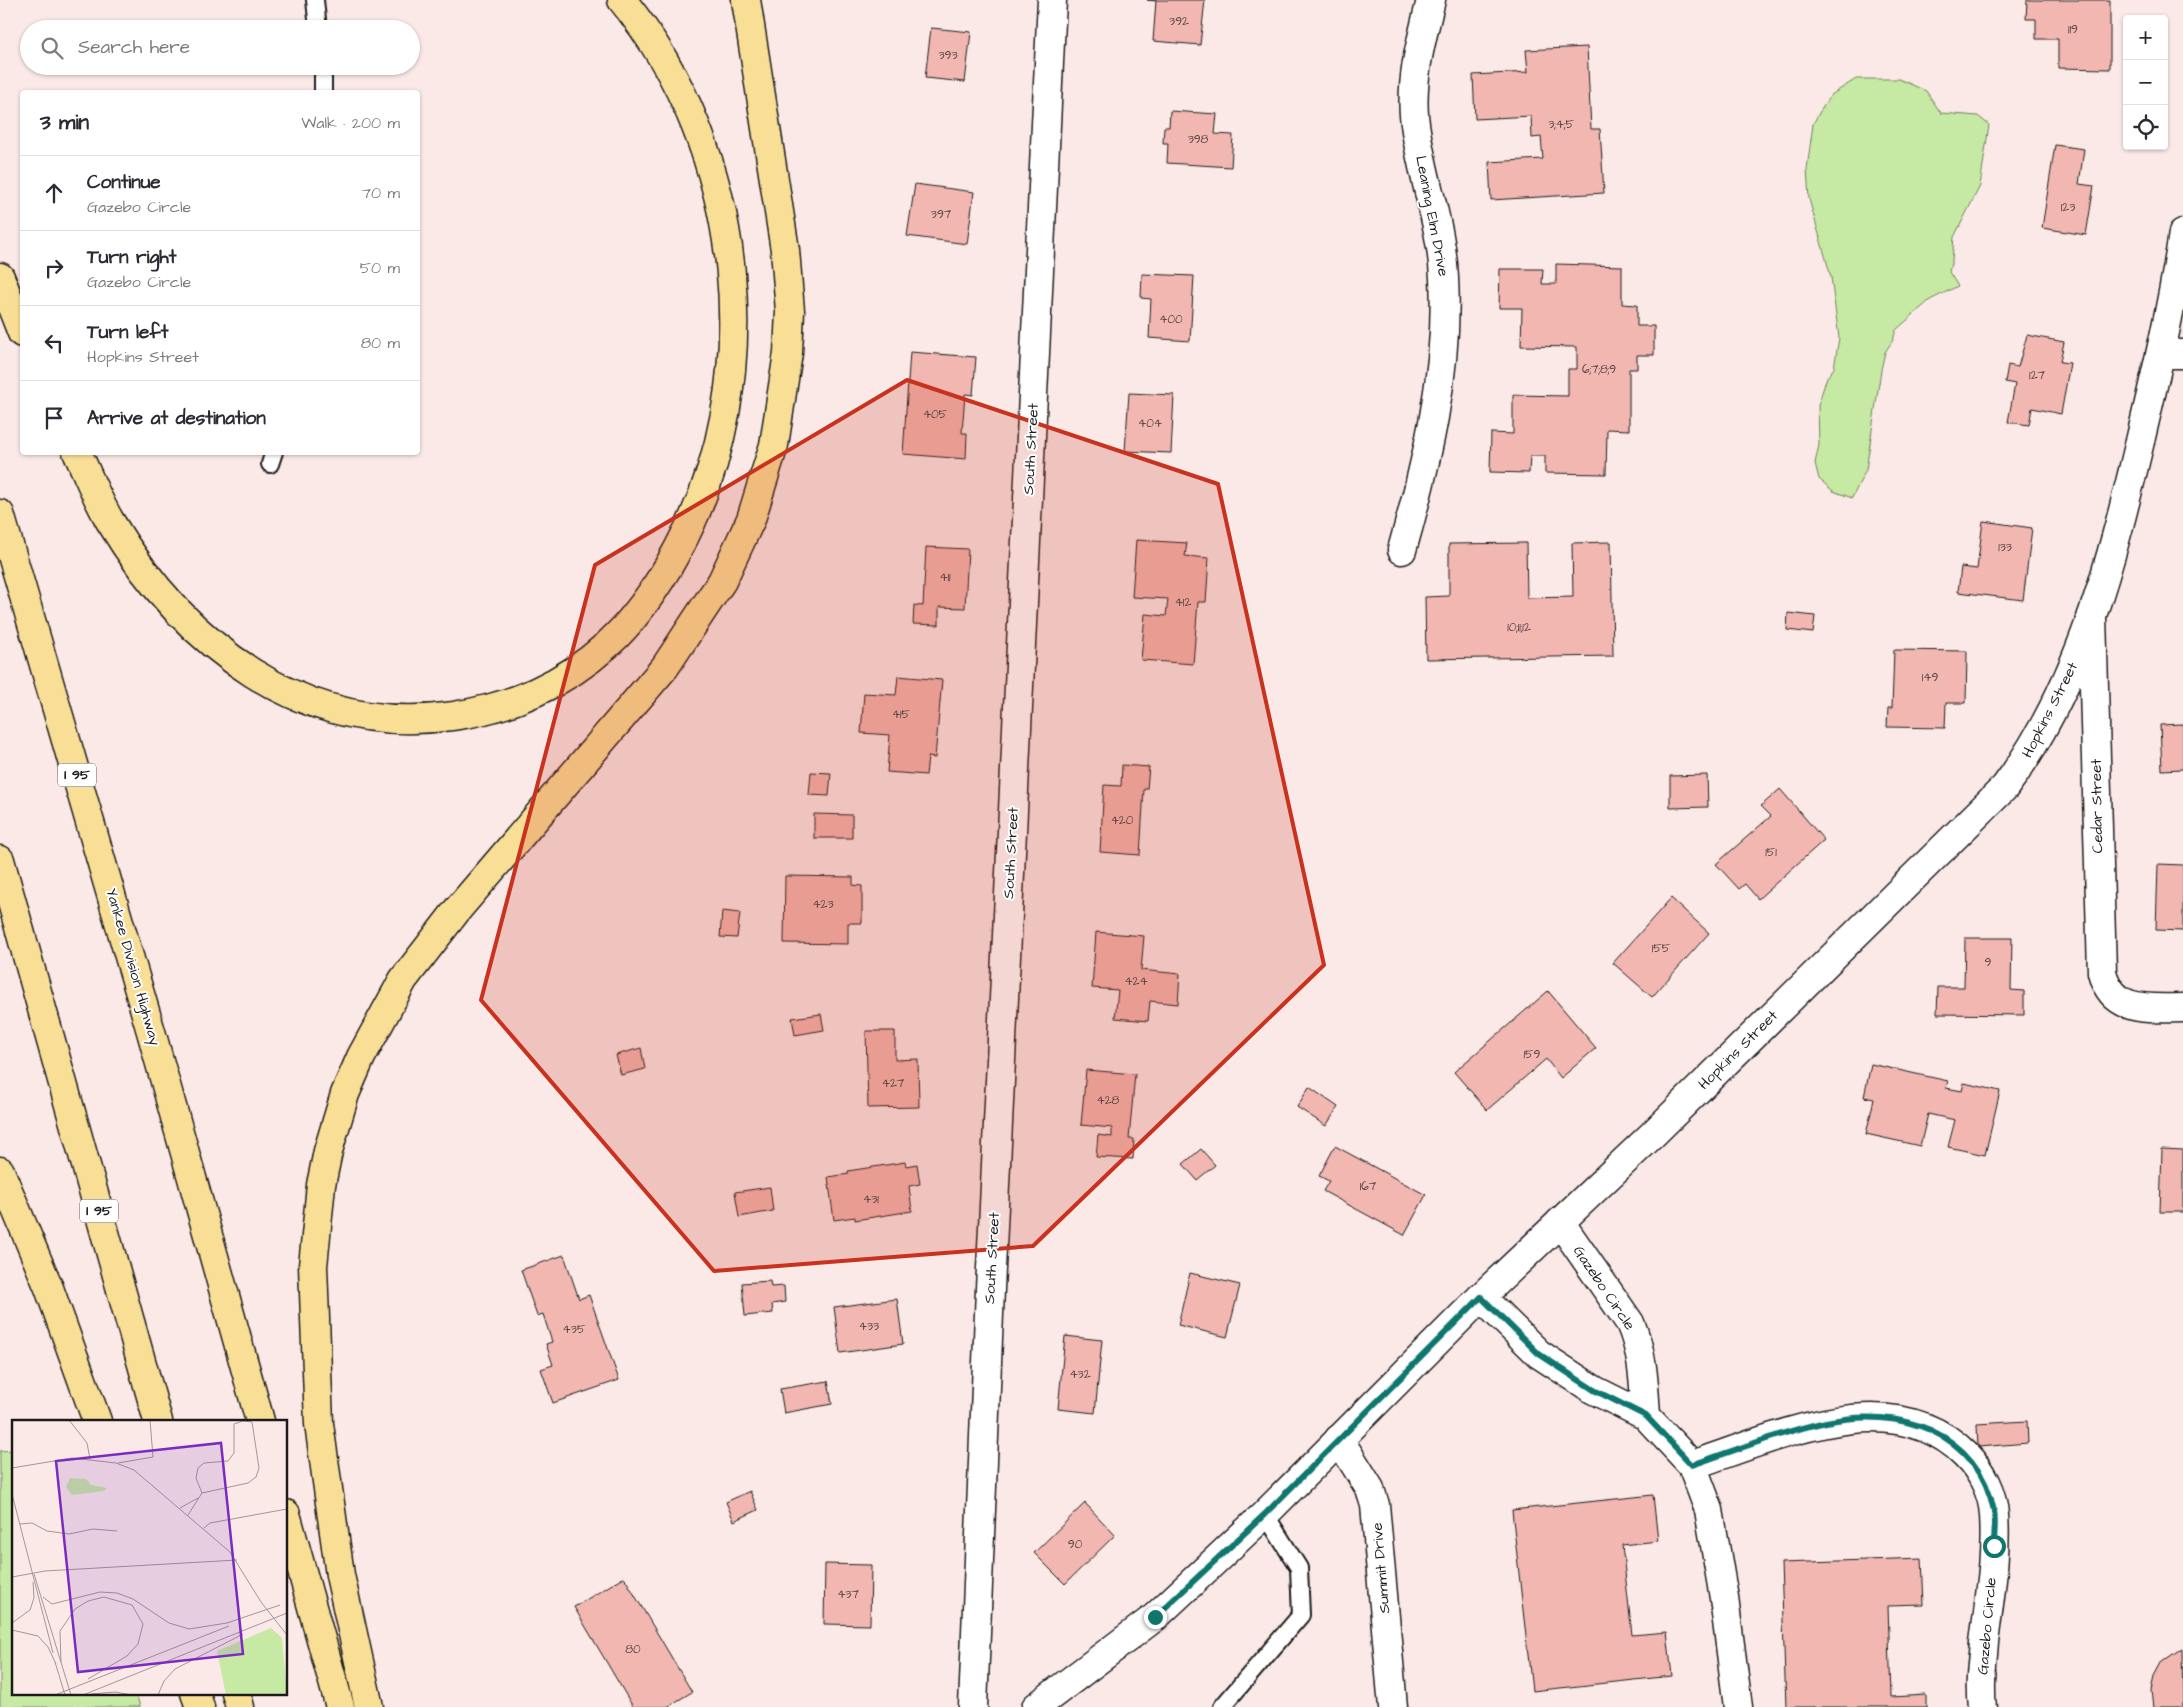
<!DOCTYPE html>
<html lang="en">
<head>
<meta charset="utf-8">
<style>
	body { margin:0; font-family:"Architects Daughter",sans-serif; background:#f2f2f3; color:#2b2b33 }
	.controls { position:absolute; right:15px; top:15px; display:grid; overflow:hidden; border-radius:5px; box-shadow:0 1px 4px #0004 }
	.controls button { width:45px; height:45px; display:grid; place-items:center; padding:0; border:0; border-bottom:1px solid #e1e1e2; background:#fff; color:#2b2b33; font:25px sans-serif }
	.stop { position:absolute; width:15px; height:15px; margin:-11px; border:4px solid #0f766e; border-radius:50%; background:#fff }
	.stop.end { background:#0f766e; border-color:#fff; box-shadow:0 1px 5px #0008 }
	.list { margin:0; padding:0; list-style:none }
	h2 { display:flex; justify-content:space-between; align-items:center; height:65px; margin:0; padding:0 20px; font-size:21px }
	h2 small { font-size:16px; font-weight:400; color:#7c7c81 }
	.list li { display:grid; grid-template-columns:32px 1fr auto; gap:15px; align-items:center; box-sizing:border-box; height:75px; padding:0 20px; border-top:1px solid #e1e1e2 }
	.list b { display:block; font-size:19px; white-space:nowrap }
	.list p { margin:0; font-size:16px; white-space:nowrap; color:#7c7c81 }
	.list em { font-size:16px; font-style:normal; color:#7c7c81 }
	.icon { flex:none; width:28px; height:28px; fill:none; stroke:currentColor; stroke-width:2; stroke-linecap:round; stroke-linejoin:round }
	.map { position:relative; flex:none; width:2183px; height:1707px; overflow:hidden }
	.search { position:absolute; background:#fff; box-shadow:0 1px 4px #0004; left:20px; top:20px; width:400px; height:55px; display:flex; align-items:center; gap:12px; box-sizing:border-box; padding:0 18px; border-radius:28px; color:#7c7c81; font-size:19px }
	.panel { position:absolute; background:#fff; box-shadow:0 1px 4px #0004; left:20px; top:90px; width:400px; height:365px; border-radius:5px }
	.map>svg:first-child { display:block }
</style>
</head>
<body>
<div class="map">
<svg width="2183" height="1707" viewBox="0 0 2183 1707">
	<rect width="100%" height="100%" fill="#fbe9e7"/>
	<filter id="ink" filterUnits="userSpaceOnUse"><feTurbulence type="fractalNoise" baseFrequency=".02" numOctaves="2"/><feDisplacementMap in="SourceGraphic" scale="10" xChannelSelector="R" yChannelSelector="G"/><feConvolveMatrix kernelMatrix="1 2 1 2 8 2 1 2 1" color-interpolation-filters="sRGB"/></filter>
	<g filter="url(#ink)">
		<path fill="#c6e9a3" stroke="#718260" d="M1856,79h43l27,12 15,22 37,3 11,9 -9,61 -26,51 -2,23 -3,12 9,14 -28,14 -34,30 -3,10 -8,12 -4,18 -15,100 -14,28 -19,-7 -14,-12 -4,-16 4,-18 -1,-40 9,-28 7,-9 5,-30 -8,-61 -22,-78 -2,-30 6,-45 6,-11 12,-18z
			M14,1450v243h122l4,14h-140v-256z"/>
		<path fill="#f2b7b0" stroke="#1c1c1c" d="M1147,0h58l-5,45 -47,-4 3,-40z
			M2027,0h83v69l-52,-1v-29h-22v-20h-10z
			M931,28l40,4 -6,50 -40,-4z
			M1587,47l4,82h9l4,64 -113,7 -2,-38 54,-3 -2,-22 -9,1 -1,-22 -56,3 -2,-44 55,-3 -2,-22z
			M1170,111l47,3 -2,20 18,1 -2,32 -64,-4 1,-20h-5l1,-16h5z
			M2055,145l29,4 -5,35 15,2 -8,49 -44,-7z
			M915,184l59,8 -7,52 -60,-8z
			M1556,264l66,2v38l15,1v21h17v29h-17v14h-8v61l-22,-1 -1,45 -61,-1v-17h-15l-1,17 -39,-1 1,-39 22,1v-39l55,1v-27h9v-22l-56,-1 1,-38h-23l1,-39h43l-1,15h14z
			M1142,274l52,2 -4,65 -41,-3 2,-39 -10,-1z
			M2027,335l37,7 -4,20 10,1 -9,51 -29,-6 -3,17 -21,-3 7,-38 -10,-2 3,-17 10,2z
			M910,352l66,5 -3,38 -8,-1 -3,39h5l-1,26 -63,-5z
			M1129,393l45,2 -3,58 -46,-2z
			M1983,521l49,7 -9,72 -65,-8 3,-25 16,2z
			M1136,540l51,3 -2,13 24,2 -3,44h-8l-5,62 -52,-4 4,-46 21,2 2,-17 -36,-2z
			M1611,542l2,114 -187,3 -1,-62 24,-1v-52l77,-1 1,55 46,-1 -1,-54z
			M926,547l42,2 -3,59 -26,-1v18l-26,-1 1,-19 9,1z
			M1788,613l27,3 -2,17 -26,-3z
			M1894,650l73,1 -1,52h-20l-1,25 -58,-1 1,-19h4z
			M898,676l44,4 -7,78 -7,-1 -2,18 -39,-3 3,-37 -29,-2 3,-40 32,2z
			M2183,724v45l-21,1 -2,-45z
			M1122,765l27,2 -2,22h-3l-4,66 -40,-3 4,-67 17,1z
			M811,772l20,1 -2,23 -20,-1z
			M1707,775l1,32 -38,1v-32z
			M1780,789l44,51 -66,59 -13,-15 -6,5 -23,-25 55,-48 -10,-10z
			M814,814l38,1v23h-38z
			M2158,864l25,1v66l-27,-1z
			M785,876l68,1v8l9,1v37h-14v21l-64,-1z
			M1671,898l38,35 -57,64 -39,-34z
			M722,911l18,2 -3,25 -17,-1z
			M1096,932l48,4 -3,34 39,4 -2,30 -28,-3 -2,20 -33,-3 3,-28 -26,-2z
			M1965,938h47l-1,52 13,1v24l-87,-1 1,-27h26z
			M1548,991l48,57 -35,30 -15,-19 -59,51 -33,-38z
			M821,1014l3,16 -29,5 -3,-17z
			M866,1031h29v29l23,-1 1,48 -51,1z
			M641,1048l4,21 -24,6 -5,-20z
			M1871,1064l77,17 -2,7 16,3 2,-8 36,8 -15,64 -37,-8 7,-27 -27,-6 -8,32 -54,-12 8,-35 -10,-2z
			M1086,1070l49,4 -6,65h5l-1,20 -37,-2 2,-22 14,2v-9l-31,-3z
			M1309,1087l29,20 -12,19 -29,-19z
			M1335,1146l91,49 -22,40 -81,-44 6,-10 -10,-5z
			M1201,1149l14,16 -18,15 -14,-16z
			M2162,1149l21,1v62h-23z
			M905,1162l1,4 11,-2 3,20 -11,2 3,25 -57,9v-3l-21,3 -6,-43 21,-3 -1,-3z
			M770,1187l3,24 -34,6 -4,-25z
			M564,1255l15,44 10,-4 30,85 -66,23 -12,-34 12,-4 -7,-21 6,-2 -9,-28 -6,2 -16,-46z
			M1190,1273l50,12 -13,52 -49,-12z
			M770,1281l1,6 13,-1 1,16 -13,2 1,9 -28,3 -3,-33z
			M897,1299l6,45 -63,9 -6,-46z
			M1065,1336l37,4 -7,73 -37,-4z
			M828,1381l4,23 -48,9 -4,-24z
			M2027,1421l1,22 -50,4 -1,-23z
			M750,1491l8,19 -24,11 -8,-19z
			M1653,1495l5,46 -36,4 10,90 35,-3 5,44 -140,15 -20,-181z
			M1085,1503l30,32 -50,49 -31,-31z
			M1922,1558l2,47 -36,1 3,91 35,-2v12h-140l-5,-144z
			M825,1564l46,1 -1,60 -46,-1z
			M624,1577l68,115 -25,15h-34l-59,-100z
			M2182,1649l1,58h-29l-2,-17 3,-13 8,-15z"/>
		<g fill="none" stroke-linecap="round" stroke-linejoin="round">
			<g stroke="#1c1c1c" stroke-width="20">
				<path id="service" d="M315,0l3,29
					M323,66v26
					M270,464l4,-12
					M1222,1707l79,-92 -2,-47 -34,-54"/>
			</g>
			<g stroke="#1c1c1c" stroke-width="31">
				<path id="minor" d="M2161,354h22
					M1402,550c25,-88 47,-180 42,-272 -2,-55 -25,-108 -30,-163 -3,-40 8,-77 17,-115
					M2092,616l10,356c11,42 47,36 81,36
					M1560,1222l70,101c13,29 14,61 16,93
					M1481,1297l58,57 55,36 52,26 46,49 17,45 15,88 14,109
					M1339,1439l31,50 5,16 18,202
					M1692,1465c83,-27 200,-85 274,-10 15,15 27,38 28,60 3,42 -5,86 -10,128 -2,21 -5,43 -2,64
					M973,1707l17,-418 62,-1289"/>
			</g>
			<g stroke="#1c1c1c" stroke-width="31">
				<path id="secondary" d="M1036,1707l119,-90 110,-103 216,-217 170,-161 354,-349c76,-102 107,-228 136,-350 16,-68 32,-135 42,-204"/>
			</g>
			<g stroke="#1c1c1c" stroke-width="31">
				<path id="motorway" d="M0,277l22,56
					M77,452c11,23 20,47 33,69 74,123 192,217 343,195 57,-8 111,-32 154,-71 29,-26 51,-59 70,-94 93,-170 68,-401 -55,-551
					M0,514l152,521 108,386
					M0,860l158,561
					M0,1171l49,117 48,133
					M286,1514l54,193
					M195,1693l5,14
					M236,1693l4,14
					M369,1707l-29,-132 -21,-151 -6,-158 8,-81 7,-34 17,-57 16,-37 42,-77 55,-71 207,-242 57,-86 29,-62 23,-74 14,-92 2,-42 -5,-61 -39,-250"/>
			</g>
			<use href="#service" stroke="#fff" stroke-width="16"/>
			<use href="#minor" stroke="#fff" stroke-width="28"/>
			<use href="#secondary" stroke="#fff" stroke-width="28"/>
			<use href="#motorway" stroke="#f9df96" stroke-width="28"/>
		</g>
	</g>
	<g fill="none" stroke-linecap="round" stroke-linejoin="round" filter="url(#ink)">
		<path stroke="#0f766e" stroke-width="6" d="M1155,1617l110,-103 216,-217 58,57 55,36 52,26 46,49c44,-15 89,-33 134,-43 73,-16 152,9 168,89 2,11 0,24 0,35"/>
	</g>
	<path fill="#c8321e" fill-opacity="0.2" stroke="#c8321e" stroke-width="4" stroke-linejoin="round" d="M907,380l311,104 106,481 -291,281 -319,25 -233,-271 114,-435z"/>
	<g text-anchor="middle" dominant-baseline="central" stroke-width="4" stroke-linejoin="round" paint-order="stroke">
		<g font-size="12" fill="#524341">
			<text x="1179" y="21">392</text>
			<text x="2073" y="29">119</text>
			<text x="948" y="55">393</text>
			<text x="1561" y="124">3;4;5</text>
			<text x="1198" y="139">398</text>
			<text x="2068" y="207">123</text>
			<text x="941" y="214">397</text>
			<text x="1171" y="319">400</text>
			<text x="1599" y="369">6;7;8;9</text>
			<text x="2037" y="375">127</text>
			<text x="935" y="414">405</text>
			<text x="1150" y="423">404</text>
			<text x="2005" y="547">133</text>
			<text x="945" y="577">411</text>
			<text x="1183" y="602">412</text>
			<text x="1519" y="627">10;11;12</text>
			<text x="1930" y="677">149</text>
			<text x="901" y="714">415</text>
			<text x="1122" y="820">420</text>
			<text x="1771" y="852">151</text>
			<text x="823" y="904">423</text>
			<text x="1661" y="948">155</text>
			<text x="1988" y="962">9</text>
			<text x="1136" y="981">424</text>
			<text x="1532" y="1054">159</text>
			<text x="893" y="1083">427</text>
			<text x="1108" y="1100">428</text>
			<text x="1368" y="1186">167</text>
			<text x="871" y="1199">431</text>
			<text x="869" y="1326">433</text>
			<text x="574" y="1329">435</text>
			<text x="1080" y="1374">432</text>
			<text x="1075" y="1544">90</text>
			<text x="848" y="1594">437</text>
			<text x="633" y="1649">80</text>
		</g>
		<g fill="#fff" stroke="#606060" stroke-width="1">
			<rect x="58" y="763.5" width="38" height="23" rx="4"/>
			<rect x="80" y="1199.5" width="38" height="23" rx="4"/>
		</g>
		<g font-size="14" font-weight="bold" fill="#1c1c1c">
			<text x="77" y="775">I 95</text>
			<text x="99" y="1211">I 95</text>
		</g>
		<g font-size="15" fill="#1c1c1c" stroke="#fff">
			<text transform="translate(1432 216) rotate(79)">Leaning Elm Drive</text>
			<text transform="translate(1031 449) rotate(-87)">South Street</text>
			<text transform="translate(2050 710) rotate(-63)">Hopkins Street</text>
			<text transform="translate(2097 806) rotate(-91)">Cedar Street</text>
			<text transform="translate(1011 853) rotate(-87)">South Street</text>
			<text transform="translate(133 967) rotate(74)">Yankee Division Highway</text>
			<text transform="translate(1738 1050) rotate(-45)">Hopkins Street</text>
			<text transform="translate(992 1258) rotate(-87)">South Street</text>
			<text transform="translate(1604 1288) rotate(56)">Gazebo Circle</text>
			<text transform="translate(1381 1568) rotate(-95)">Summit Drive</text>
			<text transform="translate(1987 1626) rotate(-85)">Gazebo Circle</text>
		</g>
	</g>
	<g transform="translate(12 1420)">
		<rect width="275" height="275" fill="#fbe9e7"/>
		<path d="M58,58l16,1 5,6 16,3 -3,3 -32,4 -6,-8zM259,208l11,10 5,57h-61l-9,-44z" fill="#c6e9a3"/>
		<path fill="none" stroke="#a29796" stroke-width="1" d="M57,0l18,23 3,16M106,43l35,-6 -3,-37M0,48l60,-10 44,5 18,7 96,82 31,50 26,33M0,74l41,159M168,88l18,-10M176,95l14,-22 -6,-15 2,-10 6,-5 24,-2 6,-8v-29l9,-3 9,1 7,46 -3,9 -8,6 -46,10M8,104l12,-1 15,8 22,3 24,-5 24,2M192,108l6,-5 77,-14M22,154l37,121M0,157l33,-6 192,-11M31,177l9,7 48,-12 17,1 16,6 36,24 20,6 38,-6 53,-18M0,203l18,-13 4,-12 -1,-16M0,210l26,6 10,11 8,17M43,242l10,33M49,242l-1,-31 15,-22 13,-8 16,-4 28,8 11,19 -5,20 -11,12 -39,23M79,274l24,-2 17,3M43,275l174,-69M71,275l204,-82M146,275l6,-14 11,-12 68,-35"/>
		<path fill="#7b2cbf" fill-opacity="0.15" stroke="#7b2cbf" stroke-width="2.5" d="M209,23l22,211 -165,18 -22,-211z"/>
		<rect width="275" height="275" fill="none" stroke="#1c1c1c" stroke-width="2.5"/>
	</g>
</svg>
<div class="controls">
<button>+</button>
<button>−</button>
<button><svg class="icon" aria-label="locate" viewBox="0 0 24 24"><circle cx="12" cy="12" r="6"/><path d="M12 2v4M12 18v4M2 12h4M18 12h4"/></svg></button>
</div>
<div class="stop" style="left:1994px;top:1546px"></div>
<div class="stop end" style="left:1155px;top:1617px"></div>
<div class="search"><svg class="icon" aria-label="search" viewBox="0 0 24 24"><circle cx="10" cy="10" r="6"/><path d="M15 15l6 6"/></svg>Search here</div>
<section class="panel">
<h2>3 min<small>Walk · 200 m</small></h2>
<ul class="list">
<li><svg class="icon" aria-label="ahead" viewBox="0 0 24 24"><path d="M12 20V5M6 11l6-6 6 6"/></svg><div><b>Continue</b><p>Gazebo Circle</p></div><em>70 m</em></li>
<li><svg class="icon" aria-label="right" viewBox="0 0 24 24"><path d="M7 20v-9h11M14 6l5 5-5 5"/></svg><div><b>Turn right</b><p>Gazebo Circle</p></div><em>50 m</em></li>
<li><svg class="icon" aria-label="left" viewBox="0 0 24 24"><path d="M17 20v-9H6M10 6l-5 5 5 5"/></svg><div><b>Turn left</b><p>Hopkins Street</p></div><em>80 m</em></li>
<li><svg class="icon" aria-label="arrive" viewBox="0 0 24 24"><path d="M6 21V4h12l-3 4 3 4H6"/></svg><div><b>Arrive at destination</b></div></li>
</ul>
</section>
</div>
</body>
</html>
